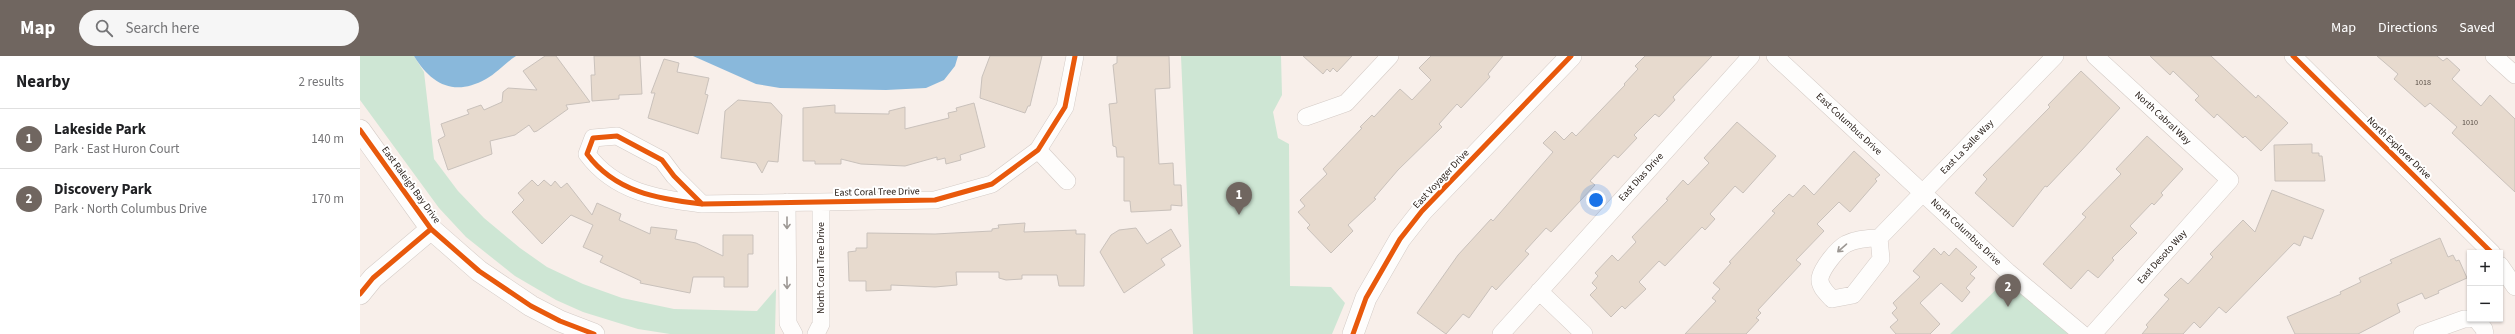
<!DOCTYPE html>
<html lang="en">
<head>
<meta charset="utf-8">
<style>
	body { margin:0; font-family:"Source Sans 3",sans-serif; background:#f6f6f6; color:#202124 }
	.controls { position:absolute; right:12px; bottom:12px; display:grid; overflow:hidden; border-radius:0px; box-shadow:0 1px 3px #0004 }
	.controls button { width:36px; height:36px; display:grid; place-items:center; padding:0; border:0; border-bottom:1px solid #e0e0e0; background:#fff; color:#202124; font:20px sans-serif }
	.you { position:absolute; left:1236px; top:144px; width:14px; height:14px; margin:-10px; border:3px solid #fff; border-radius:50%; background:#1a73e8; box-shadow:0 0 0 6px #1a73e833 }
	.badge { display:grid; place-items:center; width:26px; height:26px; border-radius:50%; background:#706660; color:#fff; font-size:13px; font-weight:700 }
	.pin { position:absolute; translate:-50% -33px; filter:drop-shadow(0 1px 2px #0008) }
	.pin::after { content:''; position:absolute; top:21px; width:14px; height:12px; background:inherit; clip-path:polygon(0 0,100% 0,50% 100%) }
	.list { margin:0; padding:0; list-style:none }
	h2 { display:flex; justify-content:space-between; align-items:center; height:52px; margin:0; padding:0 16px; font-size:17px }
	h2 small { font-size:13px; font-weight:400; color:#757577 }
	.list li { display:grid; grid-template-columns:26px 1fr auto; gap:12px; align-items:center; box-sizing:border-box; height:60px; padding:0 16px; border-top:1px solid #e0e0e0 }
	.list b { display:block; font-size:15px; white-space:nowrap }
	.list p { margin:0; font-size:13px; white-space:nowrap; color:#757577 }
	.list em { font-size:13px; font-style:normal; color:#757577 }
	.icon { flex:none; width:22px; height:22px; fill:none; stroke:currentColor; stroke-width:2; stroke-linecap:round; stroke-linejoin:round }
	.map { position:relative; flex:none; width:2155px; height:278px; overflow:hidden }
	header { display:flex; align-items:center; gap:24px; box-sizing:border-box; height:56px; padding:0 20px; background:#706660; color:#fff }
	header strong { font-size:19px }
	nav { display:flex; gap:22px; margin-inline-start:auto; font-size:14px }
	.search { width:280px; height:36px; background:#f6f6f6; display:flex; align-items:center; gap:10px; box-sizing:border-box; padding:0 14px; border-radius:22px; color:#757577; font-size:15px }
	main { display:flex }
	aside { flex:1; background:#fff }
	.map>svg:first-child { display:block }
</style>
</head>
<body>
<header>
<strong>Map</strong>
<div class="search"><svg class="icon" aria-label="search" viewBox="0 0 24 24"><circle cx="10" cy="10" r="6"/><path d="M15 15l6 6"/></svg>Search here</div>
<nav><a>Map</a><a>Directions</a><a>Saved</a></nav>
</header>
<main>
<aside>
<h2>Nearby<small>2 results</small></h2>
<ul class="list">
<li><span class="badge">1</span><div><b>Lakeside Park</b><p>Park · East Huron Court</p></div><em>140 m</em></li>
<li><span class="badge">2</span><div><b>Discovery Park</b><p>Park · North Columbus Drive</p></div><em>170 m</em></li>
</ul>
</aside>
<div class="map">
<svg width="2155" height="278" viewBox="0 0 2155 278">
	<rect width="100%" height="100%" fill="#f8efea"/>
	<path fill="#cee6d4" d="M0,0h54l10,16 10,87 24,32 26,27 36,30 27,19 36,17 39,14 52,11 83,2 19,-22 -1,45h-105l-32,-5 -55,-17 -27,-12 -41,-24 -49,-39 -27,-29 -79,-108z
		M821,0h100l1,39 -9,17 5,26 11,6 1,142 41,1 14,16 -13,31h-139z
		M1646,224l65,54h-121z"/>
	<path fill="#89b8db" d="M54,0h102c-11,7 -19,17 -30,23 -32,18 -55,5 -72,-23z
		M333,0h265l-3,10 -11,14 -18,8 -40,2 -106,-2 -24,-4z"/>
	<path fill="#e7dace" stroke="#c9c1bb" d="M185,0h11l34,46 -24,3 2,4 -31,22 -3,1 -5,-7 -14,10 -25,6 2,13 -44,16 -10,-30 7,-4 -4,-12 28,-10 -2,-4 14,-5 3,5 18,-8 1,-10 5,-4 29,2 -14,-19z
		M234,0h46l2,38 -23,1v4l-27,2 -1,-26h4z
		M630,0h52l-12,50h-2l-3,7 -45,-15 2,-21z
		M757,0h52l1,32 -15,1 4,75 14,-1 1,22h7l1,21 -11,-1v5l-40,2 -1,-11h-6v-44h-7l-1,-10 -3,-1 -4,-42 8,-1 -4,-38 4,-2z
		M943,0h49l-15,16 -4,-4 -3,4 -3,-3 -4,5z
		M1071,0h72l-15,18 2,3 -29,31 -4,-4 -18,20 3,3 -44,43 -24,28 2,1 -28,26 5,6 -22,22 -24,-25 3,-3 -12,-13 7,-6 -5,-6 27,-26 -4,-5 39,-41 -2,-1 12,-12 2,2 26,-28 12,11 19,-20 -12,-12z
		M1285,0h67l-39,41 2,3 -16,17 -4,-3 -21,21 3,3 -19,20 -4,-3 -24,26 5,4 -44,47 -5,-4 -21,23 4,3 -33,36 -4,-4 -23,32 -6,-4 -17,20 -29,-21 41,-58 33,-36 2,2 60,-69 -10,-9 12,-12 9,9 8,-8 4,4 49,-51 -1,-1 14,-15 -3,-3z
		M1790,0h61l45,42 2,-3 30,28 -27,28 -16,-15 -2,2 -26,-24 -3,4 -19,-18 4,-4 -26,-25 -3,4z
		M2017,0h60l6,5 4,-3 13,12 -8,9 29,27 9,-11 25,24v73l-63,-59 5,-6 -27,-24 -5,4 -31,-28 4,-5z
		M304,3l15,4 -2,9 32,6 -4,16 3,1 -10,39 -50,-16 7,-25h-4z
		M1721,15l39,37 -39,43 -34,36 -2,-1 -32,41 -38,-34 12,-14 -4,-4 67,-68 -2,-2z
		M378,44l33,3 11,12 -4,47 -10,-1 -6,12 -6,-10 -35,-5 4,-47z
		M614,47l11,44 -25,8 1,5 -15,4 -1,-6 -8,2v-3l-32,9 -44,-2 -20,-5v5h-26v-3h-12v-53l32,-3v8l54,1v-3l16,-4v22l44,-11 -1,-5 9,-2 -1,-3z
		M1377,66l39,34 -33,37 -8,-7 -25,28 5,5 -10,11 -3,-3 -37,39 -6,-5 -20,21 7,7 -21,20 -3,-3 -11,11 -21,-22 7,-7 -5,-5 6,-7 -3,-3 17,-18 6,6 18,-19 -4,-5 36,-37 -2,-1 17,-19 5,5 21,-22 -5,-5z
		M1787,80l36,33 -22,24 2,2 -9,10 -2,-2 -22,23 7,7 -25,25 2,2 -16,18 -10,-8 -17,19 -28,-25 43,-47 -4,-3 39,-40 -5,-5z
		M1952,88v9h7v3h3l3,25h-50l-1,-36z
		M1494,95l26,24 -5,4 2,2 -27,31 -11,-10 -22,22 7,7 -28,29 5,4 -43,46 3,3 -5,5 3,2 -13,14h-61l31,-33 -4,-3 8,-9 -7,-6 18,-20 -2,-1 46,-49 -3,-2 17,-17 4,3 11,-12 10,10z
		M172,124l6,6 6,-6 7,6 4,-5 6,7 6,-5 25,32 5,-12 24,11 -2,6 31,14 1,-7 26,3 -2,9 21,4 27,13v-21h30v19h-5v33h-24v-10h-31l-3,16 -50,-10 1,-2 -41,-19 3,-6 -20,-9 10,-22 -22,-10 -29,29 -30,-32 12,-12 -6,-7z
		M1912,134l52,20 -12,29 -8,-3 -4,10 -6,-3 -68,70 -7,-6 -19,21 -6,-6 -11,12h-41l6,-7 -2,-2 23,-26 -5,-4 17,-17 7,6 25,-27 -3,-3 33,-34 12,12z
		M665,167l-1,9 52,-2v4h9l-1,52h-25l-2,-11h-35v4l-16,1 -7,-2v-6h-43l1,13 -22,2 -44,-2v5l-25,1v-10h-17l-1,-29 8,-1v-3h11v-15l68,1 57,-3v-2l7,-1 -1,-3z
		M776,172l11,16 24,-15 10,17 -20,13 4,6 -41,28 -24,-41 11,-17 8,-5z
		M2080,182l8,19 5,-2 3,6 3,-1 8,18 -29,13 1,2 -14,6 -3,-6 -25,11 3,8 -42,22h-63l-8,-17 54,-23 -1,-2 21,-10 -2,-4 33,-15 -2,-3z
		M1574,192l7,7 3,-4 5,5 7,-8 21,19 -7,7 5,4 -9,10 4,4 -8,10 -21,-19 -21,20 20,21 -10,10h-34l-6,-7 8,-7 -6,-7 5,-5 -4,-5 27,-26 -7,-6z"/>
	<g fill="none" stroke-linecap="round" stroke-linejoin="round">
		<g stroke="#d4cbc6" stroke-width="18">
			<path id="minor" d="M1415,0l233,216 74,62
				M1933,0l199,197
				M2134,0l21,19
				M946,61l40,-14 44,-47
				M678,94l29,31
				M427,146l1,121 6,11
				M342,148l-28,-28 -12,-16 -45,-24 -24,2 -6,16c28,38 71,45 115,50l233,-4 57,-16 46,-34 27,-43 10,-51
				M1519,182l2,21 -28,36 -21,4c-5,-6 -13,-12 -12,-21 2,-10 17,-29 26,-34 10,-5 21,-6 33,-6l176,-182
				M2140,209l15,22
				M1179,235l45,43
				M2116,263l8,10 1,5
				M456,278l5,-10v-122
				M1141,278l250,-278
				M1733,278l137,-154 -135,-124
				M2062,278l42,-15h6"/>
		</g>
		<g stroke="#d4cbc6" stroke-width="22">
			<path id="tertiary" d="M0,74l71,99 48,42 52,35 29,15 34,13
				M0,238l13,-16 58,-49
				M993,278l13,-36 34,-59 22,-28 149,-155"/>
		</g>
		<use href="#minor" stroke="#fefdfc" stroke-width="17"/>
		<use href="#tertiary" stroke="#fefdfc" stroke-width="21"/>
		<g stroke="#fff" stroke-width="8">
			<path id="cycleway" d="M1933,0l199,197
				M0,74l71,99 48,42 52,35 29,15 34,13
				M342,148l-28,-28 -12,-16 -45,-24 -24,2 -6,16c28,38 71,45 115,50l233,-4 57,-16 46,-34 27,-43 10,-51
				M0,238l13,-16 58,-49
				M993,278l13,-36 34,-59 22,-28 149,-155"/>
		</g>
		<use href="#cycleway" stroke="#e8590c" stroke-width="5"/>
	</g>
	<defs><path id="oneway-shaft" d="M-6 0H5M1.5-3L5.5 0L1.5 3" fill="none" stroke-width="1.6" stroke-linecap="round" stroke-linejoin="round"/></defs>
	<g stroke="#9d9894">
		<use href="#oneway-shaft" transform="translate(427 167) rotate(90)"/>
		<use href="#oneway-shaft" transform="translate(1482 192) rotate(139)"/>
		<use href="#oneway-shaft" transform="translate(427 227) rotate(89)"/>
	</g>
	<g text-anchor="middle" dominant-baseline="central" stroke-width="4" stroke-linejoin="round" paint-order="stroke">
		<g font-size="8" fill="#564c44">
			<text x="2063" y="26">1018</text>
			<text x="2110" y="66">1010</text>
		</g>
		<g font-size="10" fill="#261c16" stroke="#fff">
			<text transform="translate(1803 62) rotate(43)">North Cabral Way</text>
			<text transform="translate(1489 68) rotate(43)">East Columbus Drive</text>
			<text transform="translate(1607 91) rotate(-46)">East La Salle Way</text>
			<text transform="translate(2039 92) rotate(44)">North Explorer Drive</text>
			<text transform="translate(1281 121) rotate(-48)">East Dias Drive</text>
			<text transform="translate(1081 123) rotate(-47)">East Voyager Drive</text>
			<text transform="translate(51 129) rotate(54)">East Raleigh Bay Drive</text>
			<text transform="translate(517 136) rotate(-1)">East Coral Tree Drive</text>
			<text transform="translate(1606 176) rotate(43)">North Columbus Drive</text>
			<text transform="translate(1802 201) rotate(-48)">East Desoto Way</text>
			<text transform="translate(461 212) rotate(-90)">North Coral Tree Drive</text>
		</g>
	</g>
</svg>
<div class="controls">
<button>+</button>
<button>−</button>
</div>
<div class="you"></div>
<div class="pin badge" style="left:879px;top:159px">1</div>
<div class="pin badge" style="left:1648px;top:251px">2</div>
</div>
</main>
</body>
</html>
